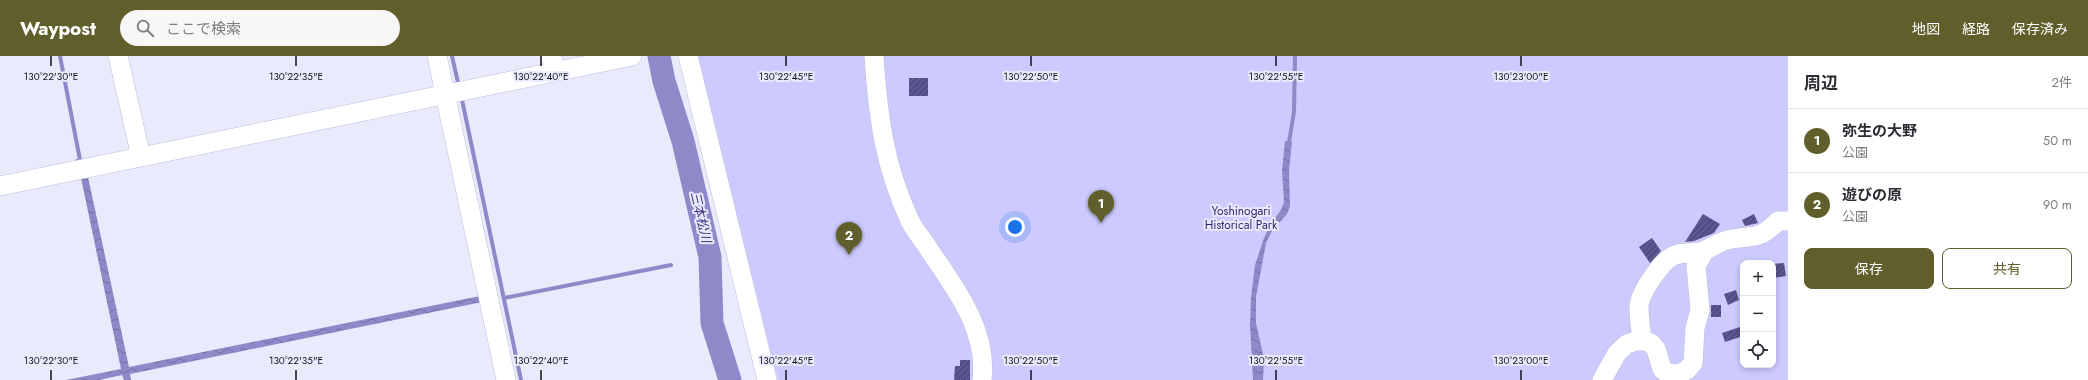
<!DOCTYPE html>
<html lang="ja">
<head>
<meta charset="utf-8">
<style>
	body { margin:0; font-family:Jost,"Noto Sans JP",sans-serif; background:#f7f7f7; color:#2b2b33 }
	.controls { position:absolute; right:12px; bottom:12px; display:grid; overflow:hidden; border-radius:8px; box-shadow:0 2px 6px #0003 }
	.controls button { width:36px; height:36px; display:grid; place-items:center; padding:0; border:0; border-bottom:1px solid #e1e1e2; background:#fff; color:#2b2b33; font:20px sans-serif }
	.you { position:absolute; left:1015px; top:171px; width:14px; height:14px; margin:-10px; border:3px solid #fff; border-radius:50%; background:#1a73e8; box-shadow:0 0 0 6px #1a73e833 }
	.badge { display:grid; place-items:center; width:26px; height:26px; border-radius:50%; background:#605e2a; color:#fff; font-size:13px; font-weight:700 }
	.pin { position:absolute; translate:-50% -33px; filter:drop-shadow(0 1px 2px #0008) }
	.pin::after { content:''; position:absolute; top:21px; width:14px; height:12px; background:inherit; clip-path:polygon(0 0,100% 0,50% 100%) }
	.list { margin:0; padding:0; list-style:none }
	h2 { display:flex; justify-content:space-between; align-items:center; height:52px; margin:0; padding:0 16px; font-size:17px }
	h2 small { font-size:13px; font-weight:400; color:#7c7c81 }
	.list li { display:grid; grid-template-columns:26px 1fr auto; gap:12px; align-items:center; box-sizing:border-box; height:64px; padding:0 16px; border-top:1px solid #e1e1e2 }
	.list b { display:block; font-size:15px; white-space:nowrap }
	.list p { margin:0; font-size:13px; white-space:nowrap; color:#7c7c81 }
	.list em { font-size:13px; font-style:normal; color:#7c7c81 }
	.actions { display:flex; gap:8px; padding:12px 16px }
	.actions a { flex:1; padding:9px 0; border:1px solid #605e2a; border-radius:8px; text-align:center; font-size:14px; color:#605e2a }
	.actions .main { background:#605e2a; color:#fff }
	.icon { flex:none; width:22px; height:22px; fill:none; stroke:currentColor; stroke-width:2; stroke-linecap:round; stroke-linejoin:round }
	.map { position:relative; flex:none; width:1788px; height:324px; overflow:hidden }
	header { display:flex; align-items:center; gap:24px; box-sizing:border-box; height:56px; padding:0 20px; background:#605e2a; color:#fff }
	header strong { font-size:19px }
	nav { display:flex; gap:22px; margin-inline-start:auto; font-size:14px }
	.search { width:280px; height:36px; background:#f7f7f7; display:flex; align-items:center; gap:10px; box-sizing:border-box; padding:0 14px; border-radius:22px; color:#7c7c81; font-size:15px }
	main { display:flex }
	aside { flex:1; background:#fff }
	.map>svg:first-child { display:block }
</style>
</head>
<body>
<header>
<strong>Waypost</strong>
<div class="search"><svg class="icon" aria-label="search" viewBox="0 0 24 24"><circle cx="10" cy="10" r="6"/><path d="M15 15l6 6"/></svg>ここで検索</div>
<nav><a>地図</a><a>経路</a><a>保存済み</a></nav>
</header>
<main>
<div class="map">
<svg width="1788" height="324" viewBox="0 0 1788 324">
	<defs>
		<pattern id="water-waves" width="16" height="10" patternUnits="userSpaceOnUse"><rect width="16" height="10" fill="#8e8aca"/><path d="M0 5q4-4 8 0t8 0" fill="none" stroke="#736fa3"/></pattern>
		<pattern id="building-hatch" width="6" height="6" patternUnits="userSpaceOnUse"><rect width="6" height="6" fill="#544e88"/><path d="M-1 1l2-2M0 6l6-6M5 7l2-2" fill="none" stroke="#6d6895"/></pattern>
	</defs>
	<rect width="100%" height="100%" fill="#eaeafd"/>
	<path fill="#cccafe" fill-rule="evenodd" d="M694,0h1094v324h-1010zM1743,207h30v102h-30z"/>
	<path fill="url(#water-waves)" d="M1285,85l7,1 -3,28 1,36 -3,8 -15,17 -6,12 -10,54v26l8,36 -1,21h-10l-3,-55 1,-27 4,-33 9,-27 6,-13 11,-15 3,-8 -2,-31z
		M88,121l41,190 351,-71 2,6 -352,72 1,6h-7l-2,-5 -23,5h-33l55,-11 -40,-191z"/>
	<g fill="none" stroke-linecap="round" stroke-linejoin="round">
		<path stroke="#8e8aca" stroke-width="4" d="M60,0l20,104 -3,1
			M452,0l7,31
			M461,39l60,285
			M1289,86l5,-30 1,-56
			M504,242l167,-33"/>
		<path stroke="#8e8aca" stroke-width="23" d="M659,0l5,25 19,60 27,116 2,66 18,57"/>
	</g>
	<path fill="url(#building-hatch)" d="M909,22h19v18h-19z
		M1703,158l17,10 -6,9 -20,8 -9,1z
		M1754,158l4,9 -13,3 -3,-6z
		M1652,182l9,13 -11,12 -11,-16z
		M1784,207l2,13 -13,2v-14z
		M1736,234l3,10 -11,5 -4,-11z
		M1711,249h10v12h-10z
		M1743,270v10l-18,6 -3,-9z
		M960,304h10v20h-16l1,-14h5z"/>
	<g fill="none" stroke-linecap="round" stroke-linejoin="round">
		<g stroke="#bebedc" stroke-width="20">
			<path id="minor" d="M118,0l23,101
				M437,0l69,324
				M550,0l8,15
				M688,0l79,324
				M874,0c4,60 10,109 36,165 5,10 14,20 20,30 26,38 58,80 52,129
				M0,130l632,-130
				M1642,285c-1,-11 -3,-23 -3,-34 0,-13 21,-43 32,-50 9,-6 23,-3 33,-6 9,-4 17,-11 28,-12 24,-4 27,1 46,-18h10
				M1602,324l15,-27 10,-9 9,-3h9l6,2 5,6 6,20 5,4 12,1 8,-4 6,-7 2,-35 5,-18 -4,-44 9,-16"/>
		</g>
		<use href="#minor" stroke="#fff" stroke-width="19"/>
	</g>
	<path fill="none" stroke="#13121d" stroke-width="1.5" d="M51,0v10M296,0v10M541,0v10M786,0v10M1031,0v10M1276,0v10M1521,0v10M51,314v10M296,314v10M541,314v10M786,314v10M1031,314v10M1276,314v10M1521,314v10"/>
	<g text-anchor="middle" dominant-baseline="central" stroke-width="4" stroke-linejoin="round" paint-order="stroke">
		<g font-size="12" fill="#2e1f69" stroke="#eaeafd">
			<text x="1241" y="155">Yoshinogari<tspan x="1241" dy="14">Historical Park</tspan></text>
		</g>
		<g font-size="13" font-style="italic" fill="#3f337e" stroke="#eaeafd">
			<text transform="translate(701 161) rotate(77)">三本松川</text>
		</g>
	</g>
	<g font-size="10" text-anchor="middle" fill="#13121d" stroke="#eaeafd" stroke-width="4" stroke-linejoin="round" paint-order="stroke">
		<text x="51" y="24">130°22'30"E</text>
		<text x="296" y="24">130°22'35"E</text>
		<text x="541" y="24">130°22'40"E</text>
		<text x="786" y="24">130°22'45"E</text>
		<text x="1031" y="24">130°22'50"E</text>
		<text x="1276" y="24">130°22'55"E</text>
		<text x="1521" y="24">130°23'00"E</text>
		<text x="51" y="308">130°22'30"E</text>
		<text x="296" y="308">130°22'35"E</text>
		<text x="541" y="308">130°22'40"E</text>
		<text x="786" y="308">130°22'45"E</text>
		<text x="1031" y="308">130°22'50"E</text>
		<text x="1276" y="308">130°22'55"E</text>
		<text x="1521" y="308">130°23'00"E</text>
	</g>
</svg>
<div class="controls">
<button>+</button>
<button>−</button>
<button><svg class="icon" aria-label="locate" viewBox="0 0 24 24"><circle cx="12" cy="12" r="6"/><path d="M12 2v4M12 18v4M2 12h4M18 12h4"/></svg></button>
</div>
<div class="you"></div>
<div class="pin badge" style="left:1101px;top:167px">1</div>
<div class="pin badge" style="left:849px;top:199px">2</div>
</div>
<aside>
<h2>周辺<small>2件</small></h2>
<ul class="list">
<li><span class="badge">1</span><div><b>弥生の大野</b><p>公園</p></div><em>50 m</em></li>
<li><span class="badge">2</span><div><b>遊びの原</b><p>公園</p></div><em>90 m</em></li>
</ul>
<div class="actions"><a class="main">保存</a><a>共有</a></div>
</aside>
</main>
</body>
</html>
